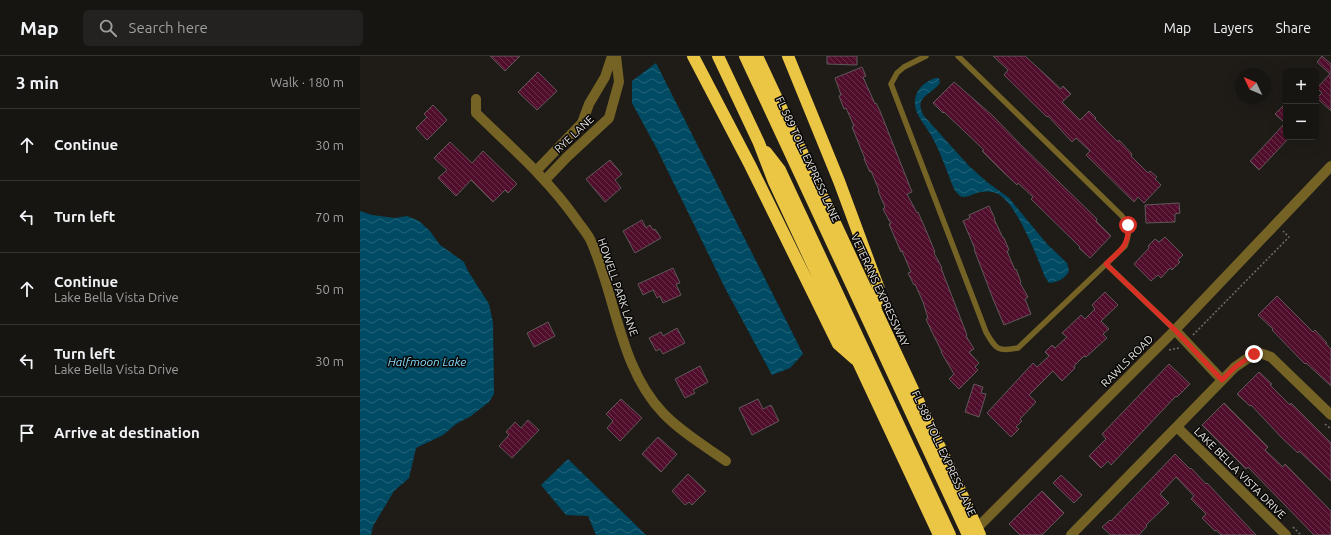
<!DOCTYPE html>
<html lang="en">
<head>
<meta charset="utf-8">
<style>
	body { margin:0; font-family:Ubuntu,sans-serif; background:#242220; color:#f1f3f6 }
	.controls { position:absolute; right:12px; top:12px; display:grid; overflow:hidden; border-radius:6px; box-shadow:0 4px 16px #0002 }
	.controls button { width:36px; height:36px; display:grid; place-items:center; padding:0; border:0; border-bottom:1px solid #363432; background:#171512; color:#f1f3f6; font:20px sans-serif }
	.compass { position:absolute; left:875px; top:12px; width:36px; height:36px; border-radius:50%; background:#171512; box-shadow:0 4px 16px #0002; rotate:314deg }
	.stop { position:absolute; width:12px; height:12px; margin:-9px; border:3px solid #d93025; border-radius:50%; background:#fff }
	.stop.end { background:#d93025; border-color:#fff; box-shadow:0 1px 4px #0008 }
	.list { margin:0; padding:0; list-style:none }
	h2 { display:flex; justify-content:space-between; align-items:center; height:52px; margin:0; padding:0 16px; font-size:17px }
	h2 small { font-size:13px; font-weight:400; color:#9e9f9f }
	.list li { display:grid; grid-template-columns:26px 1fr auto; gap:12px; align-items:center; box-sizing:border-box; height:72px; padding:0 16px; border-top:1px solid #363432 }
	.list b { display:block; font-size:15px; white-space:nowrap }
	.list p { margin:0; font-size:13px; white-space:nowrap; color:#9e9f9f }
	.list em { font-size:13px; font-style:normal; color:#9e9f9f }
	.icon { flex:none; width:22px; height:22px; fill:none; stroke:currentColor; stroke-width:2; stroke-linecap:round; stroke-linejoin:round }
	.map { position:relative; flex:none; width:971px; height:479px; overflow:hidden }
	header { display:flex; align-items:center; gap:24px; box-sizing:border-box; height:56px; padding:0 20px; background:#171512; border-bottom:1px solid #363432 }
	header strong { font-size:19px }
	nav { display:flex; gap:22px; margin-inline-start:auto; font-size:14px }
	.search { width:280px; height:36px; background:#242220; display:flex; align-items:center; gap:10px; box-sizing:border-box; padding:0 14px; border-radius:6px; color:#9e9f9f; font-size:15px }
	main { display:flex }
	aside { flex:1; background:#171512 }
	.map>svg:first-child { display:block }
</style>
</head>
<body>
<header>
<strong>Map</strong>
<div class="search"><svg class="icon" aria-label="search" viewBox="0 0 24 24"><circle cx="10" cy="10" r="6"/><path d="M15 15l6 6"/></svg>Search here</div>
<nav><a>Map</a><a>Layers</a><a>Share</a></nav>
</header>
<main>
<aside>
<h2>3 min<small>Walk · 180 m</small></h2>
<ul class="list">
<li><svg class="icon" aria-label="ahead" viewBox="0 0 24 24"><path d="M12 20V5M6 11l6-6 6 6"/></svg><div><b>Continue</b></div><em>30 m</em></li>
<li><svg class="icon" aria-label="left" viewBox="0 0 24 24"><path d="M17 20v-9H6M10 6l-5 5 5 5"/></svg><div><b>Turn left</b></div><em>70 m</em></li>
<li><svg class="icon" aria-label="ahead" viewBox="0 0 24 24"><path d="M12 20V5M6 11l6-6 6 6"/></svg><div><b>Continue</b><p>Lake Bella Vista Drive</p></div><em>50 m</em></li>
<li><svg class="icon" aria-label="left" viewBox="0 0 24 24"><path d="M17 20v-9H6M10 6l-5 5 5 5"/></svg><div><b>Turn left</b><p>Lake Bella Vista Drive</p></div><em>30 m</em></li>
<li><svg class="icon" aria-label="arrive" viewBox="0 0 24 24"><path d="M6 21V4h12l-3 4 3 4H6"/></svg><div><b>Arrive at destination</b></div></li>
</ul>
</aside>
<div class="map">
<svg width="971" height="479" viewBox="0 0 971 479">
	<defs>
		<pattern id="water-waves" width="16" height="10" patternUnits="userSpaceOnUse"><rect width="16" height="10" fill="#004b63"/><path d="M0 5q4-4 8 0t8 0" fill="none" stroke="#256579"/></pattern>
		<pattern id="building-back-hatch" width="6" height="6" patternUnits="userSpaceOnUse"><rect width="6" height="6" fill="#500e2c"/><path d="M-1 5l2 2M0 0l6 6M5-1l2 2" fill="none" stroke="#69314a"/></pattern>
	</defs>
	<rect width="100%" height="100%" fill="#1f1c18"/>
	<path fill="url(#water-waves)" d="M296,7l147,291 -13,14 -18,7 -47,-87 -68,-139 -25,-46v-22z
		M575,22h4l1,5c-10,13 -27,14 -16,33l45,50 18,16 22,16 38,46 20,19 2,8c-4,8 -11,11 -20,12l-4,-6c-7,-18 -30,-78 -49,-84 -6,-2 -13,-2 -19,0 -5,1 -11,6 -17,3 -2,-2 -5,-5 -6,-7 -7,-17 -13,-36 -22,-52 -7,-14 -23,-26 -15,-44 3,-7 10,-12 18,-15z
		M0,155l12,4 23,3 12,-2 12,5 11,10 10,14 24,17 4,9 21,33 4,19 1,71 -5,8 -18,14 -15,8 -13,11 -27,13 -7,30 -15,13 -21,35 -2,9h-11z
		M208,403l78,76h-50l-8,-19 -22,-1 -25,-30z"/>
	<path fill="url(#building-back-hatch)" stroke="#5f585a" d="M130,0h30l-15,15z
		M467,0h30v9l-30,-1z
		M633,0h32l36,33 2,-3 8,8 -9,8 18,18 9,-9 7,7 -1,1 23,23 1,-2 13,14 -1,2 17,17 2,-2 7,6 -2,2 6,6 -17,18 -6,-6 -4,5 -48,-47 4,-4 -14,-13 -4,4 -24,-26 -1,1 -43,-42 4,-5z
		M962,0l9,8v47l-14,-13 5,-5 -5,-5 13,-14 -13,-12z
		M502,11l4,9 -3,1 12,27 1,-1 4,8 32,81 -5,2 10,19 1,-1 7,16 10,24 -1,1 8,15h-1l26,67 -1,1 8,13 -5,3 10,11 -4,4 3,3 -19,19 -10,-10 5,-5 -13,-22h1l-10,-20 -6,-13 2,-1 -5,-16 -8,-18 -1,1 -6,-12 3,-1 -9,-21 -1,1 -12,-28h2l-8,-15 2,-2 -7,-16 1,-1 -8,-19 -1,1 -6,-13h1l-13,-32 2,-1 -8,-18 -2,1 -5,-13 2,-1 -6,-17z
		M178,16l19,19 -20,19 -19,-18z
		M594,26l39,34 27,28 77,75 -1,2 15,15 -21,22 -11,-10 1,-1 -49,-48 2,-2 -15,-14 -1,2 -18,-17 -17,-17 2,-1 -40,-38 -1,1 -10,-10z
		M926,47v35l2,1 -29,31 -9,-9 35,-38 -10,-9z
		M73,49l14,15 -20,20 -11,-12 11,-11 -3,-3z
		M90,86l22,21 11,-12 34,33 -9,9 -3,-3 -12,12 -22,-22 -15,16 -18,-18 9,-8 -13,-12z
		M250,104l12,14 -7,6 6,8 -16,14 -19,-23z
		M819,147l1,10 -5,1v8l-29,1 -1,-18z
		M629,150l6,13h-1l9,19h1l5,12 -2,1 8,19 1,-1 5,13 -1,1 8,14 -3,2 6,15 -27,11 -11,-26 -19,-50h1l-12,-28 7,-3 -1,-3z
		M282,164l4,8 4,-3 3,5 2,-1 6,9 -26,15 -12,-22z
		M805,181l18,18 -5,5 2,2 -8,8 -2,-2 -9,10 -3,-3 -7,6 -17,-17 15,-16 -1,-2 7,-7 4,3z
		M313,212l7,15 -4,1 5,11 -18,8 -3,-7 -3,2 -4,-8 -10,5 -5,-11z
		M745,236l13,13 -17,16 8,8 -6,5 4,4 -21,19 -2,-1 -10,10 1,2 -13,13 -9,-10 -24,24 7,7 -16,17 2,2 -6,6 3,2 -8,8 -24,-24 46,-50 4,4 12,-11 -4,-4 7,-7 3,3 12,-11 -5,-4 19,-18 4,4 10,-10 -3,-4z
		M917,240l36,36 2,-2 12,13 -1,1 5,5v37l-25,-23 -1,1 -33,-34 1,-1 -15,-14z
		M188,266l7,14 -21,11 -7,-14z
		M317,272l8,15 -22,11 -3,-5 -4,2 -7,-13 12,-6 2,4z
		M809,308l21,20 -13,13 -1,-1 -65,69 -3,-4 -7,7 -12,-12 17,-17 -4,-5z
		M340,310l8,16 -15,8 2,3 -10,5 -10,-19z
		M899,316l13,12 -2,1 20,20 1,-2 40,40v38l-32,-30 -1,2 -16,-15 -31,-33 -1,1 -13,-12z
		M614,328l9,3 -2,6 5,1 -7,23 -14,-5z
		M261,343l21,19 -22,23 -13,-13 6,-7 -7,-7z
		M398,343l5,10 8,-4 8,16 -27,14 -13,-27z
		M864,347l44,44 -3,3 18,17 2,-3 46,47v24h-17l-66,-68 -2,2 -44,-44z
		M168,364l11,10 -27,28 -13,-12 10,-11 -3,-3 9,-10 6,6z
		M298,381l19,17 -16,18 -19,-18z
		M815,398l15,15 1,-1 15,16 1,-1 49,52h-35l-5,-5 -1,1 -13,-13 4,-4 -15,-15 3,-3 -18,-19 -16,17 9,9 -23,22 1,1 -8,9h-28l-9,-8 8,-7 1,1z
		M328,418l18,17 -14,14 -3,-3 -4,3 -13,-14z
		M701,419l21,20 -8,8 -21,-20z
		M682,435l22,22 -22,22h-22l-11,-11z"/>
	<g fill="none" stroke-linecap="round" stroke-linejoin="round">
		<path stroke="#716e6a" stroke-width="1.5" stroke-dasharray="2 2" stroke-linecap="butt" d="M833,279l96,-98 -6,-6
			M809,294l10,-2
			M965,368l6,5
			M933,471l8,8"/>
		<path stroke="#756325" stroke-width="5.5" d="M566,0l-22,11 -7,6 -6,11 95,248c10,17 11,20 32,16l107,-102c5,-13 5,-18 -3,-30l-164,-160
			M746,208l69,66"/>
		<path stroke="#756325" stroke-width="10" d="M116,43v14c35,34 72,66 100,106 4,6 10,13 14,20 26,56 29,128 73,174 18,19 42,33 63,48
			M176,115l46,-48 7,-19 16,-27 7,-21
			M185,124l22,-23 42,-39 10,-36 -3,-26
			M815,274l47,50
			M817,371l109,108
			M613,476l202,-202 156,-164
			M711,479l164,-168 19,-13 6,-1 11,4 60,58"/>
		<path stroke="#ebc644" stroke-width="12" d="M333,0l57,109 88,179 17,15
			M358,0l41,87 15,39 165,353
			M385,0l223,479
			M397,0l202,432
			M428,0l51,125 40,108 -4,22
			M406,96l14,18 170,365"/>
		<path stroke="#ebc644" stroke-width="12" d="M599,432l21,47"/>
	</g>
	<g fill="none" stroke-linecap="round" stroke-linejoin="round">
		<path stroke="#d93025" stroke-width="5" d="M768,169c1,22 -8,25 -22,39l69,66 47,50 13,-13 19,-13"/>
	</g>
	<g text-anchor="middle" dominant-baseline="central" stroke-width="3" stroke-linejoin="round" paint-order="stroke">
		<g font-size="11" fill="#eae8e4" stroke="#080706">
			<text transform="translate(214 78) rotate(-43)">RYE LANE</text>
			<text transform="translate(448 103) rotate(65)">FL 589 TOLL EXPRESS LANE</text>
			<text transform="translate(258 231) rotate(71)">HOWELL PARK LANE</text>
			<text transform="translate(520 234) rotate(65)">VETERANS EXPRESSWAY</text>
			<text transform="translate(767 305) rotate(-45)">RAWLS ROAD</text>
			<text transform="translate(584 397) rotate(65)">FL 589 TOLL EXPRESS LANE</text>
			<text transform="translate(880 417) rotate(45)">LAKE BELLA VISTA DRIVE</text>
		</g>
		<g font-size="12" font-style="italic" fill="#87d9fc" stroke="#080706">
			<text x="67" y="305">Halfmoon Lake</text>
		</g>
	</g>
</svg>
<div class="controls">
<button>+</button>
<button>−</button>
</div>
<svg class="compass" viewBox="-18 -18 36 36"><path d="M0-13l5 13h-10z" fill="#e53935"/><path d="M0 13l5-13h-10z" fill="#9e9f9f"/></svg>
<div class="stop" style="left:768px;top:169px"></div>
<div class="stop end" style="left:894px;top:298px"></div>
</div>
</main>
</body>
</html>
